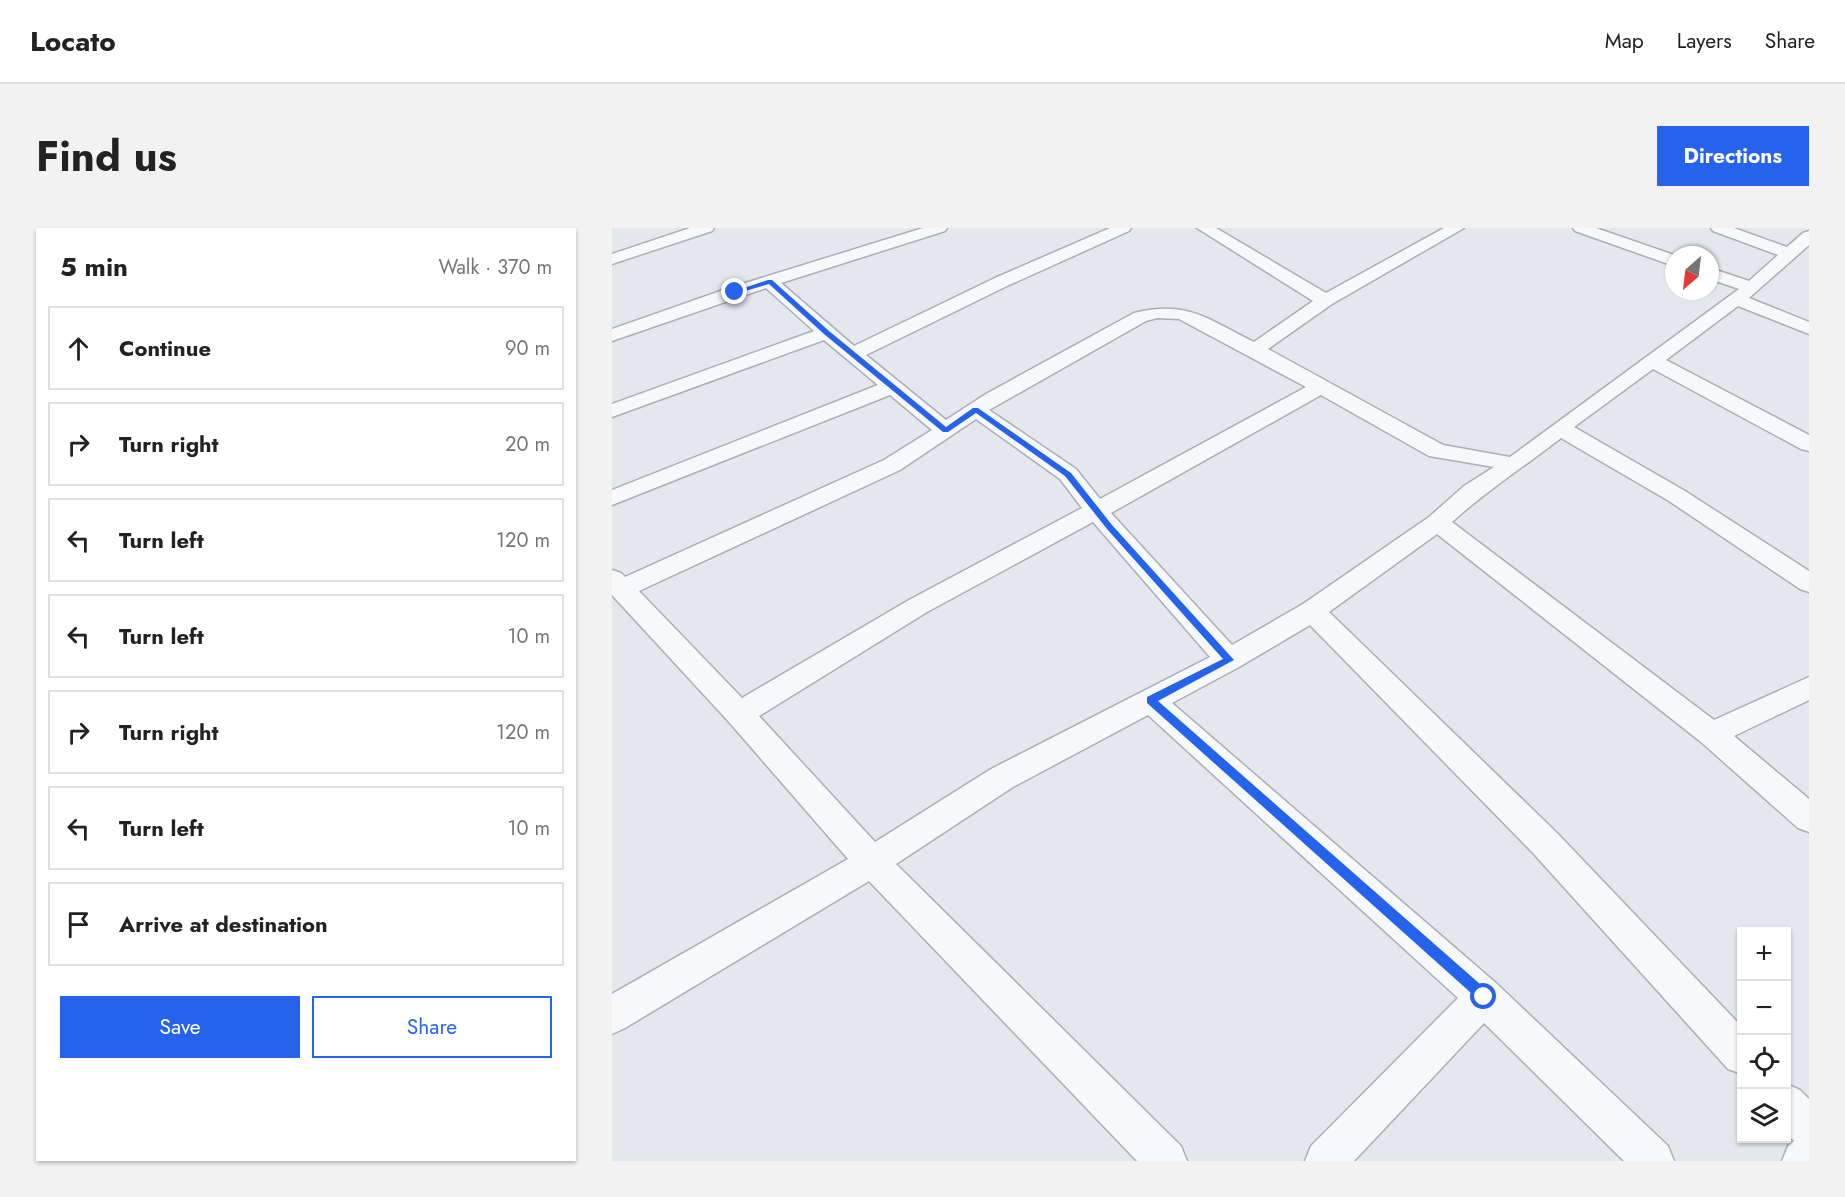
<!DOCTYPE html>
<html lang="en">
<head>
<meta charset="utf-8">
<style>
	body { margin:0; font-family:Jost,sans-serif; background:#f2f2f2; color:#222 }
	.controls { position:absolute; right:18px; bottom:18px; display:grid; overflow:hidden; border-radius:0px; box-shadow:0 2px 4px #0004 }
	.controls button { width:54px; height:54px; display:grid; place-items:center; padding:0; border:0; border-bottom:2px solid #e0e0e0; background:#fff; color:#222; font:30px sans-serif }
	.compass { position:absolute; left:1053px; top:18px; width:54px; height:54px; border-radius:50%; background:#fff; box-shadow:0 2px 4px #0004; rotate:208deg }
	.stop { position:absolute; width:18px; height:18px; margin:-14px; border:4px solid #2563eb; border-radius:50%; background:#fff }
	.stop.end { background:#2563eb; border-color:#fff; box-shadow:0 2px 6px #0008 }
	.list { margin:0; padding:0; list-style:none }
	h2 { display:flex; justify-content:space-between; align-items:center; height:78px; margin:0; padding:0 24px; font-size:26px }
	h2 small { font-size:20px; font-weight:400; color:#767676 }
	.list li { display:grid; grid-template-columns:39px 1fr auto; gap:18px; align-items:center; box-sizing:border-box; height:84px; margin:0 12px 12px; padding:0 12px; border:2px solid #e0e0e0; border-radius:0px }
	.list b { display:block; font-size:22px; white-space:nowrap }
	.list em { font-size:20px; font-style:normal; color:#767676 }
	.actions { display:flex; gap:12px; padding:18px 24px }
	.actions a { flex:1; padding:14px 0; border:2px solid #2563eb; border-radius:0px; text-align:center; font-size:21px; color:#2563eb }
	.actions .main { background:#2563eb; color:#fff }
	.icon { flex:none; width:33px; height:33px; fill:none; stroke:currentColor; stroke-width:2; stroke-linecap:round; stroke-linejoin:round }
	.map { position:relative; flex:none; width:1197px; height:933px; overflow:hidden; border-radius:0px }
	header { display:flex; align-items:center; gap:36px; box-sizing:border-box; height:84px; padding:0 30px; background:#fff; border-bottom:2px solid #e0e0e0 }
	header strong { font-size:28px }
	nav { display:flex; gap:33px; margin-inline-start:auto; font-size:21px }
	.intro { display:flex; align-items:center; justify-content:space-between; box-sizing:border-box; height:144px; padding:0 36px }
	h1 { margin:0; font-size:42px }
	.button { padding:15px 27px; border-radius:0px; background:#2563eb; color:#fff; font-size:21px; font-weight:700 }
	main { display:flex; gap:36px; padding:0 36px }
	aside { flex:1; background:#fff; border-radius:0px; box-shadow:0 2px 4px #0004 }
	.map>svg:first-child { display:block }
</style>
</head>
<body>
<header>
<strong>Locato</strong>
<nav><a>Map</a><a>Layers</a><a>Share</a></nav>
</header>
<div class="intro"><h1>Find us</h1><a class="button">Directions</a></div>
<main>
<aside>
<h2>5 min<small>Walk · 370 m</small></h2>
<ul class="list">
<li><svg class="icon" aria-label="ahead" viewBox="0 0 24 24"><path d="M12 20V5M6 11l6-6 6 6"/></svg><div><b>Continue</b></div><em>90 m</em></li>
<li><svg class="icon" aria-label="right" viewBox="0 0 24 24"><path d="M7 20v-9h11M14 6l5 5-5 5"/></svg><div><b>Turn right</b></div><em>20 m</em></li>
<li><svg class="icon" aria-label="left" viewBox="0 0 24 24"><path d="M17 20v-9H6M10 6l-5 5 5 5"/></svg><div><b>Turn left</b></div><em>120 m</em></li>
<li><svg class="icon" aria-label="left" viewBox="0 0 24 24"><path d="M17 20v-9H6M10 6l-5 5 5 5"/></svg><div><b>Turn left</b></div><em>10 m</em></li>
<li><svg class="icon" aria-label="right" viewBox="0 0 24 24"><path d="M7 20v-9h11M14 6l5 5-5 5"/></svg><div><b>Turn right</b></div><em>120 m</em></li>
<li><svg class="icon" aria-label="left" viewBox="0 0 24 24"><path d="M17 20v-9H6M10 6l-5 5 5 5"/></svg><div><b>Turn left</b></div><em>10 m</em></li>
<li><svg class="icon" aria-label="arrive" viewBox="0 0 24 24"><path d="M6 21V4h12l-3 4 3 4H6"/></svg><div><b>Arrive at destination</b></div></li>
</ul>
<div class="actions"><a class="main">Save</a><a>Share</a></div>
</aside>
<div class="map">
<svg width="1197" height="933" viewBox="0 0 1197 933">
	<rect width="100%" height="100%" fill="#e4e7ec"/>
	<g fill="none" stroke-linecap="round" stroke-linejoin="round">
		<g stroke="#a9aeb7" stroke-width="3">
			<path id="minor" d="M78,0h24l-2,3 -100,33v-10z
				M311,0h24l-2,3 -164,52 73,63 141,-68 115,-50h21l-2,3 -122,55 -141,69 80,65 40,-26 148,-81c54,-13 73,6 120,29l59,-41 -116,-73h19l110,65 118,-65h20l-132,76 -64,45 175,96 67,12 229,-168 -29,-10v-11l39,13 29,-26 -65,-24 -2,-3h23l53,19 16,-14 6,-2v14l-60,53 60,24v12l-71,-28 -72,54 143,75v16l-8,-2 -148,-80 -79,58 111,64 124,80v21l-9,-3 -131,-88 -108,-63c-36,28 -75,53 -109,84l262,198 95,-43v23l-75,36 75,63v33l-11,-4 -97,-86 -264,-208 -108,78 228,221 185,194v47l-14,-5 -195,-216 -223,-228 -71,42 -67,36 325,281 171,162 6,15h-50l-140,-138 -130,138h-49l6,-15 147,-148 -310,-283 -135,72 -117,77 285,282 6,15h-50l-268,-280 -244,147 -13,6v-40l236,-135 -119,-137 -117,-127v-25l9,3 4,4 259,-117 48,-30 -42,-35 -278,110v-15l266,-105 -54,-45 -212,77v-13l202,-73 -48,-43 -154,53v-12l117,-41zM545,90l22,1 127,68 -206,112 -24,-30 -87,-59 157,-89zM709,167l108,61 65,11 -30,19 -35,31 -126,87 -71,41 -121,-132zM364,191l84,60 22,29 -173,92 -167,98 -103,-107 261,-121zM481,294l117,135 -219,112 -116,73 -116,-126 168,-104z
				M961,0h23l78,27v11l-99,-35z
				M1174,856l14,6 9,9v62h-27l6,-15 6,-5 -8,-8z"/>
		</g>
		<use href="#minor" fill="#f7f8fa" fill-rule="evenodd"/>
	</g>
	<path fill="#2563eb" d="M156,52h4l57,51 117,96 27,-19h5l93,65 41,52 122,135 -76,41 331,291 2,5 -2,4 -5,2 -4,-2 -333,-298v-6l76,-38 -116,-130 -42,-53 -89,-63 -28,19h-5l-119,-98 -55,-50 -34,10 -3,-2z"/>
</svg>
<div class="controls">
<button>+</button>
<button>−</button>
<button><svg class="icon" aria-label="locate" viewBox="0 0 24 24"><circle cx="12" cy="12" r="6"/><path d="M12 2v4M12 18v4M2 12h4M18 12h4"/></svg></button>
<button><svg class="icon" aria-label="layers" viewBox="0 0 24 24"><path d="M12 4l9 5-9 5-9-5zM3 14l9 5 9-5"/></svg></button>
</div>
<svg class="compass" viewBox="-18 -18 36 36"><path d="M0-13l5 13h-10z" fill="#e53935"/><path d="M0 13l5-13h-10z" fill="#767676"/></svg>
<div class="stop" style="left:872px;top:769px"></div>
<div class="stop end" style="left:123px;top:64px"></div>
</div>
</main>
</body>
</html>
